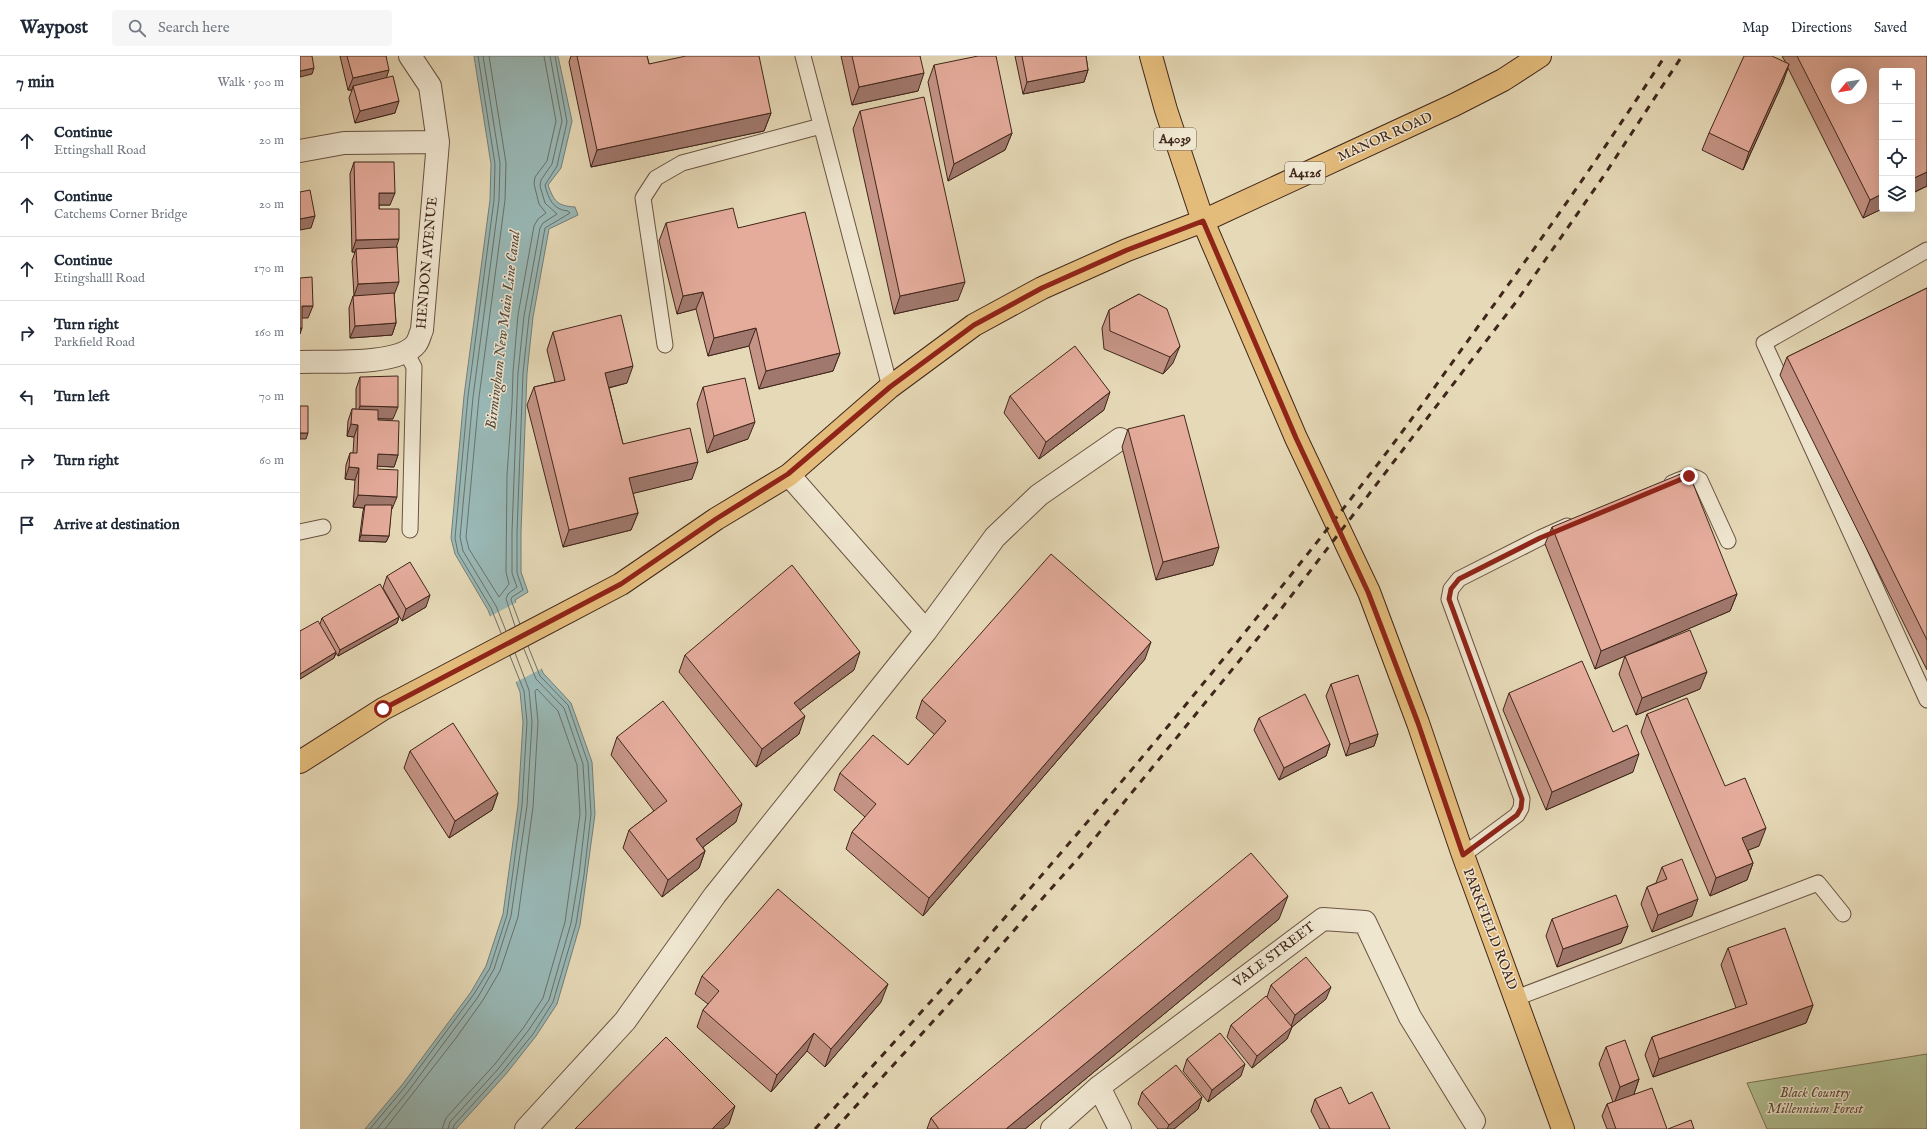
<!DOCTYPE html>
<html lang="en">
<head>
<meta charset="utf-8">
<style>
	body { margin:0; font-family:"IM FELL English",serif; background:#f6f6f7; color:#1f2937 }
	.controls { position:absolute; right:12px; top:12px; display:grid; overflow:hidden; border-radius:4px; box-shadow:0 4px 16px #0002 }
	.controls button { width:36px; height:36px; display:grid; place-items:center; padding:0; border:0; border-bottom:1px solid #e0e1e3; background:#fff; color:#1f2937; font:20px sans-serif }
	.compass { position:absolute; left:1531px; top:12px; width:36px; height:36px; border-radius:50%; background:#fff; box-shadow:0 4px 16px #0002; rotate:240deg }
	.stop { position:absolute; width:12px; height:12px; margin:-9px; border:3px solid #8f2418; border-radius:50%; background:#fff }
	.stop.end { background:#8f2418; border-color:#fff; box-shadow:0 1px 4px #0008 }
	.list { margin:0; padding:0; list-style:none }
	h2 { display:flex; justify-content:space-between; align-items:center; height:52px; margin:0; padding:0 16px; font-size:17px }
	h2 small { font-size:13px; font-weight:400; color:#747a83 }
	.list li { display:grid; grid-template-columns:26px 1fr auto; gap:12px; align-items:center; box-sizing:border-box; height:64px; padding:0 16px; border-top:1px solid #e0e1e3 }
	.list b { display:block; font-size:15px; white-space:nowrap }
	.list p { margin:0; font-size:13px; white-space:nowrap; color:#747a83 }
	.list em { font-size:13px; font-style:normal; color:#747a83 }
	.icon { flex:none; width:22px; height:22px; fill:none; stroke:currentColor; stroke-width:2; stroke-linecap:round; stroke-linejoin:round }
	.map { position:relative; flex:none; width:1627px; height:1073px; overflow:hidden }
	header { display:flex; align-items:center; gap:24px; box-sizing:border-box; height:56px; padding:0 20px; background:#fff; border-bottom:1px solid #e0e1e3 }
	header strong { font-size:19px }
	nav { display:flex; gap:22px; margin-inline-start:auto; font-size:14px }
	.search { width:280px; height:36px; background:#f6f6f7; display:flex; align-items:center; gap:10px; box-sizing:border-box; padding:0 14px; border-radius:4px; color:#747a83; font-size:15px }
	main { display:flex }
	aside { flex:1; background:#fff }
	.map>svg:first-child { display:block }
</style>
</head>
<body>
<header>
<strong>Waypost</strong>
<div class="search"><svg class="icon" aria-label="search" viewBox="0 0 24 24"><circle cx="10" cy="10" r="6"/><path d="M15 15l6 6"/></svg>Search here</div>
<nav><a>Map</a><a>Directions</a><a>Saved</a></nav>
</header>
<main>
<aside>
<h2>7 min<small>Walk · 500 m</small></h2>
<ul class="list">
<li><svg class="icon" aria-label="ahead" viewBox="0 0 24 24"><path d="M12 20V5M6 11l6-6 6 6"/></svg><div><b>Continue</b><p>Ettingshall Road</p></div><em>20 m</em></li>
<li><svg class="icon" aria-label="ahead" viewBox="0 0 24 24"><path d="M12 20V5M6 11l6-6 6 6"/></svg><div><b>Continue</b><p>Catchems Corner Bridge</p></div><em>20 m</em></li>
<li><svg class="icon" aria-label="ahead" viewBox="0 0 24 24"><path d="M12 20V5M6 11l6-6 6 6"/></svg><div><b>Continue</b><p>Etingshalll Road</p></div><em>170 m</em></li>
<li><svg class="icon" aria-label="right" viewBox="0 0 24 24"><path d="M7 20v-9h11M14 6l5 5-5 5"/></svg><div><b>Turn right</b><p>Parkfield Road</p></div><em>160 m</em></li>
<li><svg class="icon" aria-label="left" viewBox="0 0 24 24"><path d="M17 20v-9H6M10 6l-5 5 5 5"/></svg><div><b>Turn left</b></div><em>70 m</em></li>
<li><svg class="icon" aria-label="right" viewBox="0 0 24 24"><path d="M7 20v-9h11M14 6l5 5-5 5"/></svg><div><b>Turn right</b></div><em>60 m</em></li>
<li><svg class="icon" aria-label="arrive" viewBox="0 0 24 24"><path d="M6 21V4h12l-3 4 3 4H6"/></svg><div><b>Arrive at destination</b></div></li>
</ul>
</aside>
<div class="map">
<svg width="1627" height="1073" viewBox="0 0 1627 1073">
	<rect width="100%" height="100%" fill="#e6d9b7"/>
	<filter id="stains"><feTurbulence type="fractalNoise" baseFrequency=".005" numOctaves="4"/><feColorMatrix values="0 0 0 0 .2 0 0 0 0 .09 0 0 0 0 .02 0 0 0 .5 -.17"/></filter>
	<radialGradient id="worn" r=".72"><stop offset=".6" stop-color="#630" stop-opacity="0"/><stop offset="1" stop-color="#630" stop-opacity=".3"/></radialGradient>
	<path fill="#b1c092" stroke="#787356" d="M1627,998v75h-160l-20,-46z"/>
	<path fill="#99b9b7" stroke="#757e79" d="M174,0h84l14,65 -11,47 -13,17c6,16 9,21 27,22l3,8 -29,14 -16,88 -6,56 -6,159v40l7,20 -13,8 28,73 28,30 21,59 3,52 -15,111 -23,79 -21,32 -30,38 -50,55h-91l37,-44 69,-93 15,-26 17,-52 15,-109 5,-83 -3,-30 -32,-82 -33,-56 -4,-16 13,-142 26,-196 1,-36z"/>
	<path fill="#e6d9b7" d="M217,546l26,66 -29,15 -25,-66z"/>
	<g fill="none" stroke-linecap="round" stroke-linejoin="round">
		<path stroke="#6c7069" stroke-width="1" d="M178,0l17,108 -1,36 -26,196 -13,142 3,15 33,55 10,25
			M183,0l17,107 -1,37 -26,197 -13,140 3,14 33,55 10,25
			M189,0l17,107 -1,37 -26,197 -13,140 3,12 30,48 10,-13 -3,-12 1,-97 5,-71 1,-32 5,-57 16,-89 4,-7 8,-6 -7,-9 -5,-20 1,-7 12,-16 9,-40 -12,-65
			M220,568l-9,-24 1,-3 11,-7 -6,-17v-41l6,-159 6,-56 16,-89 25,-15 -2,-2c-15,-1 -20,-13 -23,-26l12,-19 10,-44 -12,-66
			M215,570l-9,-27 2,-5 9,-7 -5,-14v-41l6,-159 6,-57 16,-88 3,-5 14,-9 -12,-11 -5,-17 1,-6 11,-16 10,-43 -12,-65
			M70,1073l35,-42 69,-93 16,-26 17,-53 15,-110 5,-83 -3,-31 -14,-35
			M77,1073l32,-39 69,-93 16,-28 17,-53 16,-110 5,-84 -3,-32 -14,-37
			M85,1073l71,-91 27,-38 17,-29 18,-54 15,-110 5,-85 -3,-31 2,-2 21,22 19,54 3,49 -15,108 -22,76 -19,29 -29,37 -49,54 -4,11
			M148,1073l2,-7 49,-54 29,-37 21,-31 22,-77 8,-48 7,-61 -3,-50 -19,-56 -28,-29 -12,-30
			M153,1073l1,-4 49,-54 30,-37 20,-32 23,-78 8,-49 7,-61 -3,-51 -20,-58 -28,-29 -12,-30"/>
		<g stroke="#6a5342" stroke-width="17">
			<path id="service" d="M503,0l87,331
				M1627,194l-163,93 163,357
				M365,289l-22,-147 13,-20 26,-15 139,-37
				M106,296l8,15 -4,163
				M1372,427c11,-4 18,-10 28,-3l28,61
				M0,476l23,-5
				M1163,799l54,-40 4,-7 1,-9 -73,-200 2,-10 8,-10 81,-41 27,-12
				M1216,942l302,-115 25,31"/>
		</g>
		<g stroke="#6a5342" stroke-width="24">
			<path id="minor" d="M0,95l44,-8 94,-1
				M0,306c27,-1 99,4 116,-18 3,-4 4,-10 6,-14l16,-188 -8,-56 -20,-30
				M489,419l137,156
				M799,1031l21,42
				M226,1073l99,-108 90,-126 211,-264 69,-94 44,-42 81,-56
				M752,1073l47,-42 224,-168 42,3 45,95 64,104"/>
		</g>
		<g stroke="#40261b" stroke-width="24">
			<path id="primary" d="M851,0l15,54 37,111 93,217 73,154 49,131 45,132 100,274
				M0,706l83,-53 238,-125 95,-65 73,-44 101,-88 84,-62 68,-37 85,-38 76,-29 251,-116 49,-25 37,-24"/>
		</g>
		<use href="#service" stroke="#efe6d0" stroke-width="15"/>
		<use href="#minor" stroke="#efe6d0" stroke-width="22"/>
		<use href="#primary" stroke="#e3bc7c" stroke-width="22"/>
		<path stroke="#40261b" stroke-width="3" stroke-dasharray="7 7" stroke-linecap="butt" d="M515,1073c199,-216 390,-440 569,-673 32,-42 62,-85 93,-128 65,-89 128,-179 188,-272
			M535,1073l113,-124 133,-150 194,-238 241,-315 89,-128 77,-118"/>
	</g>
	<path fill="#c59486" stroke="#40261b" d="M40,0h46v22l9,35 -40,10 -6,-25 3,-8h-4z
		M271,0h76l2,8 122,49 -7,18 -173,36 -22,-105z
		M541,0h79l-2,35 -66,14z
		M715,0h71l2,14 -4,12 -61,12z
		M1482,0h145v130l-64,32 -75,-150 -5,14 -40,88 -41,-20 7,-17 77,-70z
		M634,9l78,68 -7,17 -57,31 -20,-99z
		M560,55l98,189 -64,14 -41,-185z
		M54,106l36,43h-11v4l18,38 -3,48 2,28 -4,12 -42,3 -1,-30 4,-12h1l-2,-35 3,-9h-3l-2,-78z
		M366,167l72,5 102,125 -7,18 -74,18 -10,-43 -41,10 -12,-47 -19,5 -18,-73z
		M1627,232v382l-147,-295 7,-18z
		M839,238l34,69 -10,11 -59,-25 -2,-21 7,-18z
		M253,276l74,51 -18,5 14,56 69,35 -59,14 5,20 -7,17 -68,17 -36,-142 7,-18 21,-5 -8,-32z
		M60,321l33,42h-15v1l20,35 -4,12 -17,-1v3l15,40h-1l-2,27 -3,6 -27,-1 4,-30 1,-3 -11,-1 2,-27 -10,-1 1,-14 4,-12h3l1,-16 -7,-1 1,-15 4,-12h4v-20z
		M403,331l45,52 -41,14 -10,-49z
		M710,340l94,14 -65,49 -35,-46z
		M828,373l85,136 -57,15 -34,-133z
		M1252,471l185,67 -7,17 -103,44 73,34 -64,26 -17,-41 6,-18 -30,13 -50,-125z
		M87,520l39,31 -24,14 -19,-33z
		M99,561l-2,6 -59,33 -2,-3 -2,5 -34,21v-48l20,-7 2,-6z
		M385,599l169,15 -54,40 -1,24 -43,33 -77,-95z
		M845,603l-222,257 -77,-67 6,-17 13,-15 -31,-27 6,-17 68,-8 27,-30 -19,-17 6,-18z
		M1031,628l47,50 -4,12 -28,10 -20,-60z
		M1209,637l124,79 -87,38 -43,-100z
		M1347,658l112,132 -11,4 5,13 -6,17 -37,16 -69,-164z
		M959,662l71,26 -4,12 -47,24 -25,-50z
		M317,681l119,85 -33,25 2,4 -6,17 -37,29 -39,-49 6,-18 25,-19 -43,-56z
		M110,695l88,42 -6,17 -43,28 -45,-70z
		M1362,811l30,49 -40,16 -11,-28 6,-17 9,-4z
		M979,863l-254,210h-98l4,-11z
		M1252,863l76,7 -7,17 -64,24 -11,-31z
		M1428,892l85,57 -7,18 -153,54 -8,-22 7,-18 84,-29 -15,-43z
		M402,920l179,26 -56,65 -18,-16 -36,41 -74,-65 6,-17 5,-6 -13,-10z
		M971,929l55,14 -34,28 -5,12 -35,29 -25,-31 4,-12 36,-28z
		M1306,991l33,32 -5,15 33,35h-60l-5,-13 5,-12 6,-2 -14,-38z
		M887,1003l54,17 -33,26 -25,-31z
		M842,1036l60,5 -4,12 -24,20h-16l-20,-25z
		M1015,1043l34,5 41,25h-70l-9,-18z"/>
	<path fill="#a0786d" stroke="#40261b" d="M1489,8l-6,18 -40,88 6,-18z
		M14,12l-2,6 -12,3v-6z
		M89,14l-4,12 -32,4 -1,4h-4l5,-12z
		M788,14l-4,12 -61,12 4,-12z
		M624,17l-6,18 -66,14 7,-18z
		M99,45l-4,12 -40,10 5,-12z
		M471,57l-7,18 -173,36 6,-17z
		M712,77l-7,17 -57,31 6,-17z
		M1627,116v14l-15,7v-14z
		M79,137h16l-5,12h-15z
		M1582,138v15l-19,9 7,-18z
		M15,160l-4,12 -11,2v-11z
		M99,183l-4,12 -39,-2 -1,3h-3l4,-12z
		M99,226l-5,13 -40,1 4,-12z
		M665,226l-7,18 -64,14 6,-18z
		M403,236l-7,17 -19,5 6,-18z
		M2,250h11l-5,12h-8z
		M96,267l-4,12 -42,3 5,-12z
		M0,272h2l-2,6z
		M456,272l-7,18 -41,10 6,-18z
		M880,290l-7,17 -10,11 7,-17z
		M540,297l-7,18 -74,18 7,-18z
		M333,310l-6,17 -28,7 6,-17z
		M810,336l-6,18 -65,49 7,-17z
		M60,350l38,1 -5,12 -37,-1z
		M455,366l-7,17 -41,14 7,-17z
		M51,368l7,1 -4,12 -7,-1z
		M0,377h8l-2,6h-6z
		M78,398l20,1 -4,12 -21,-1z
		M398,406l-6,17 -69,17 6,-18z
		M49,411l10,1 -4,12 -10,-1z
		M58,439l39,2 -5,12 -27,-1v-3l-1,3 -11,-1z
		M338,457l-7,17 -68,17 6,-17z
		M61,479l28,1 -3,6 -27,-1z
		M919,491l-6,18 -57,15 7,-18z
		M1437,538l-7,17 -135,58 6,-18z
		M130,539l-4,12 -24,14 4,-12z
		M99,561l-2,6 -59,33 2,-6z
		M851,586l-6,17 -222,257 6,-18z
		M36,596l-2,6 -34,21v-5z
		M560,596l-6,18 -67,50 7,-17z
		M1407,616l-7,17 -64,26 6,-17z
		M505,660l-6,18 -43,33 6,-18z
		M1078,678l-4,12 -28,10 4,-12z
		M1030,688l-4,12 -47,24 5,-12z
		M1339,698l-6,18 -87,38 6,-18z
		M198,737l-6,17 -43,28 6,-17z
		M442,748l-6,18 -46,35 6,-18z
		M1466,772l-7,18 -23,9 6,-17z
		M405,795l-6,17 -37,29 6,-17z
		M1453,807l-6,17 -37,16 6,-18z
		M988,840l-9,23 -254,210h-19z
		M1398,843l-6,17 -40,16 6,-17z
		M1328,870l-7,17 -64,24 6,-18z
		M588,928l-7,18 -56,65 6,-18z
		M1031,931l-5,12 -34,28 -5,12 -35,29 5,-12 34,-29 4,-12z
		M1513,949l-7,18 -153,54 6,-18z
		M514,977l-7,18 -36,41 6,-17z
		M945,1008l-4,12 -33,26 4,-12z
		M1339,1023l-6,18 -19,7 6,-17z
		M902,1041l-4,12 -24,20h-7l2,-4z
		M435,1050l-6,18 -6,5h-11z"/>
	<path fill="#e5ac9c" stroke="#40261b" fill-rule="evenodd" d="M0,0h12l2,12 -14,3z
		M47,0h39l3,14 -36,8z
		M277,0h70l2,8 37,-8h73l12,57 -174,37z
		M552,0h68l4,17 -65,14z
		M678,0h18l16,77 -58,31 -20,-99z
		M722,0h64l2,14 -61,12z
		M1444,0h28l17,8 -40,88 -40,-19z
		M1497,0h130v116l-15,7v-108h-30v123l-12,6zM1537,18h24v24h-24z
		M93,20l6,25 -39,10 -7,-25z
		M624,41l41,185 -65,14 -40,-185z
		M54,106h40l1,31h-16v16h20v30l-43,1z
		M10,134l5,26 -15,3v-27z
		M433,152l5,20 67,-16 35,141 -74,18 -10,-43 -42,10 -11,-46 -20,4 -17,-73z
		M97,191l2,35 -41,2 -2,-35z
		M12,221l1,29h-11v22h-2v-50z
		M1627,232v352l-140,-283z
		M94,237l2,30 -41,3 -2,-30z
		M839,238l28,15 13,37 -10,11 -60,-26 -1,-21z
		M321,259l12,51 -28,7 18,71 67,-16 8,34 -69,16 9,35 -69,17 -35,-143 31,-7 -12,-48z
		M775,290l35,46 -64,50 -36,-46z
		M98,320v31l-38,-1v-29z
		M445,322l10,44 -41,14 -11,-49z
		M0,350h8v27h-8z
		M52,353l26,1v10l21,1 -1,34 -20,-1 -1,15 21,1 -1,27 -39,-2 1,-27 -10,-1 1,-14h7l1,-28 -7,-1z
		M884,359l35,132 -56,15 -35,-133z
		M1388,415l49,123 -136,57 -49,-124z
		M65,449h27l-3,31 -28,-1z
		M751,498l100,88 -222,256 -77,-66 24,-28 -36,-31 33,-38 35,30 38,-44 -24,-21z
		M110,506l20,33 -24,14 -19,-33z
		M492,509l68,87 -66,51 11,13 -43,33 -77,-94z
		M80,528l19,33 -59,33 -18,-32z
		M18,565l18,31 -36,22v-43z
		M1390,574l17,42 -65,26 -17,-42z
		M1282,605l31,71 14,-7 12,29 -87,38 -43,-99z
		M1058,619l20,59 -28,10 -19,-60z
		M1005,638l25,50 -46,24 -25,-50z
		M1387,642l38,88 20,-8 21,50 -24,10 11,25 -37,15 -69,-164z
		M363,645l79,103 -46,35 9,12 -37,29 -39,-50 38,-29 -50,-64z
		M153,667l45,70 -43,28 -45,-70z
		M951,797l37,43 -282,233h-67l-8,-11z
		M1382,803l16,40 -40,16 -11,-28 20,-8 -5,-12z
		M478,833l110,95 -57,65 -17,-16 -37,42 -74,-65 16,-19 -17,-15z
		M1316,839l12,31 -65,23 -11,-30z
		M1485,872l28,77 -154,54 -7,-22 95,-33 -19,-56z
		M1006,901l25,30 -36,28 -24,-30z
		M966,940l26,31 -35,29 -26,-31z
		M920,977l25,31 -33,26 -25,-31z
		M366,981l69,69 -23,23h-137z
		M1325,984l14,39 -19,8 -14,-40z
		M876,1009l26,32 -33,28 -27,-33z
		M1041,1031l8,17 23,-12 18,37h-60l-15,-30z
		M1352,1032l15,41h-51l-9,-25z
		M1391,1064l3,9h-26z"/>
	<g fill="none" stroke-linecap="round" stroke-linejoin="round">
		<path stroke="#8f2418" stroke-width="5" d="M83,653l238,-125 95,-65 72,-45 102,-87 84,-62 68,-37 85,-38 76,-29 93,217 72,154 50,131 45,132 54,-40 4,-7 1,-9 -73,-200 2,-10 8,-10 81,-41 149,-62"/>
	</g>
	<g text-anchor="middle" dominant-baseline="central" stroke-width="3" stroke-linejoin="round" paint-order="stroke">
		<g fill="#efe6d0" stroke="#746051" stroke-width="1">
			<rect x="854" y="72" width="42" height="22" rx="3"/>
			<rect x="985" y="106" width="40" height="22" rx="3"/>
		</g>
		<g font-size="13" font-weight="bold" fill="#40261b">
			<text x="875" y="83">A4039</text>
			<text x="1005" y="117">A4126</text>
		</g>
		<g font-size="14" fill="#40261b" stroke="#efe6d0">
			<text transform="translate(1085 81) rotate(-24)">MANOR ROAD</text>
			<text transform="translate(127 207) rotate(-85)">HENDON AVENUE</text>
			<text transform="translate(1190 873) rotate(69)">PARKFIELD ROAD</text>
			<text transform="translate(974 899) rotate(-37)">VALE STREET</text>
		</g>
		<g font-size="14" font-style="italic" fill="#5c4c39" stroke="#efe6d0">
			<text x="1515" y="1037">Black Country<tspan x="1515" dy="16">Millennium Forest</tspan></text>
		</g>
		<g font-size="15" font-style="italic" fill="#564b42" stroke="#efe6d0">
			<text transform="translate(203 274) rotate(-83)">Birmingham New Main Line Canal</text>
		</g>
	</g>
	<rect width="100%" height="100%" filter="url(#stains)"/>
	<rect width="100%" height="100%" fill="url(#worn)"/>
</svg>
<div class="controls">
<button>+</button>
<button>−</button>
<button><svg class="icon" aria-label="locate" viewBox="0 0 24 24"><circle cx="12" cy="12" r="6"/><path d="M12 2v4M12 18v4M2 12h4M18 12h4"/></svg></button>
<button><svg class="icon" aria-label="layers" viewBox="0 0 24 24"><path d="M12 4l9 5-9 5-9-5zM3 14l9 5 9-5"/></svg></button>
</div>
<svg class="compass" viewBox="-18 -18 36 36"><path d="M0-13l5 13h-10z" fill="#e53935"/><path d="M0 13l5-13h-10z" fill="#747a83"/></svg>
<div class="stop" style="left:83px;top:653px"></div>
<div class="stop end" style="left:1389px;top:420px"></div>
</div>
</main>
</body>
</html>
